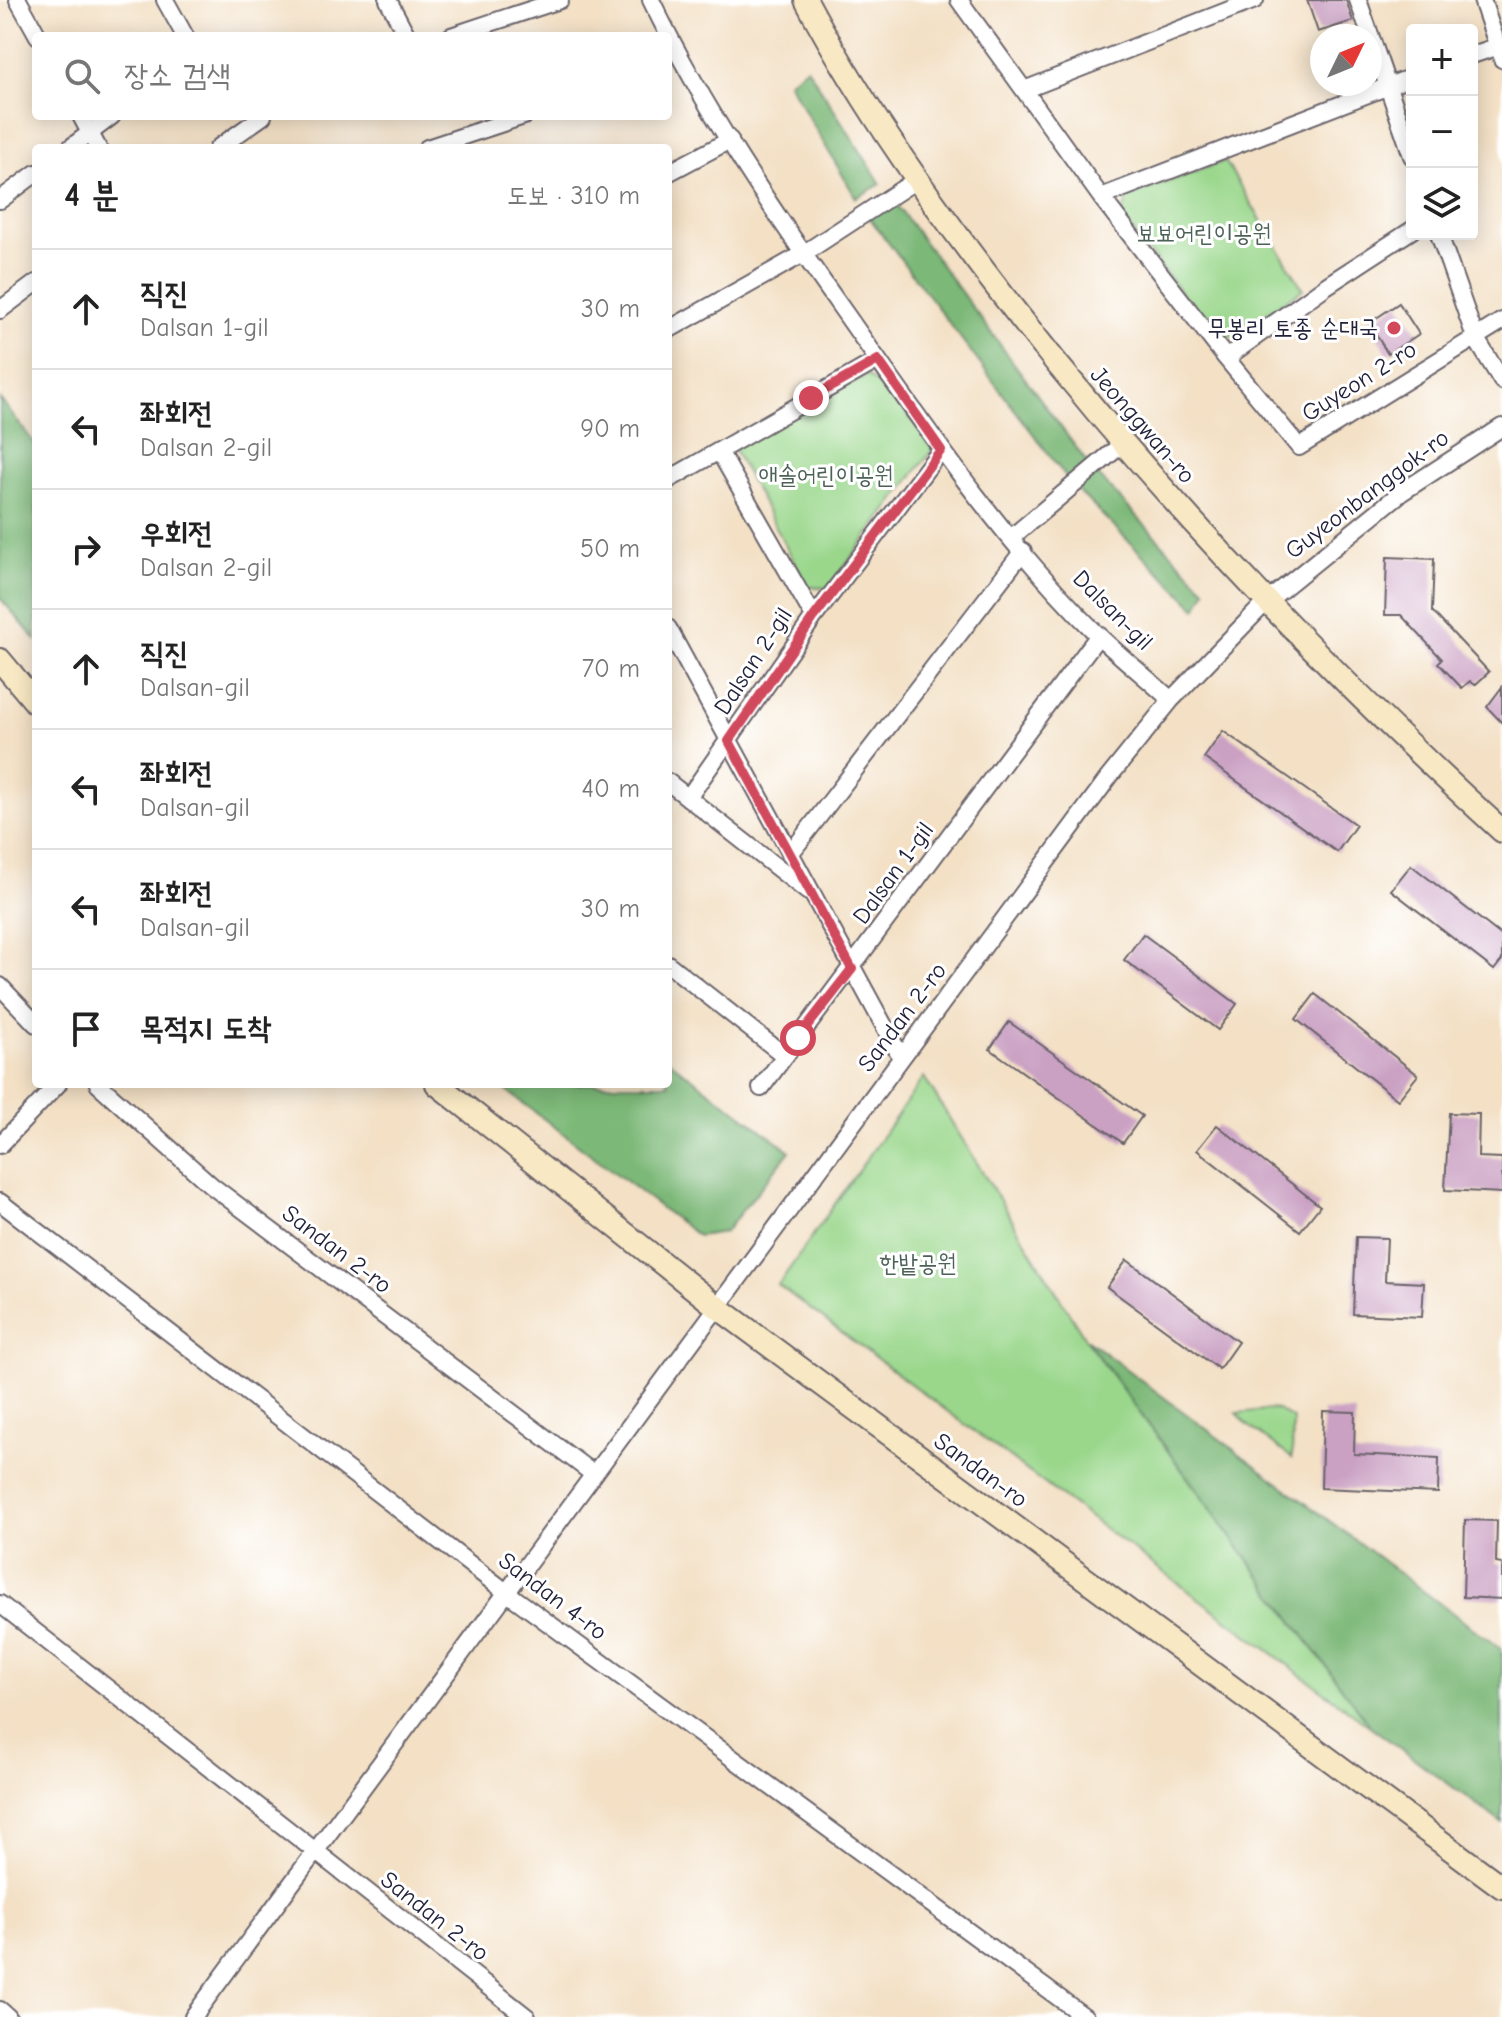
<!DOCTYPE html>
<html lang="ko">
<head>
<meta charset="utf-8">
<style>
	body { margin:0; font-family:"Comic Neue","Poor Story",sans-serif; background:#f2f2f2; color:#222 }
	.controls { position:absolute; right:24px; top:24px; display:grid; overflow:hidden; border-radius:8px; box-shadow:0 4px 20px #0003 }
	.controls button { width:72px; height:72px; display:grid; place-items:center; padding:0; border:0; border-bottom:2px solid #e0e0e0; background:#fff; color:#222; font:40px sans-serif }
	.compass { position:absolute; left:1310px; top:24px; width:72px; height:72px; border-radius:50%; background:#fff; box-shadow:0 4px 20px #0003; rotate:47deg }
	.stop { position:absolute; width:24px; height:24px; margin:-18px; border:6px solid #d1495b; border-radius:50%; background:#fff }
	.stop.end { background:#d1495b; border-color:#fff; box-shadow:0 2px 8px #0008 }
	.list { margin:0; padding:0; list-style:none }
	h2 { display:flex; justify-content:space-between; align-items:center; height:104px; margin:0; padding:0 32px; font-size:34px }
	h2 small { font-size:26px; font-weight:400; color:#767676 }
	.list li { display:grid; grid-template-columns:52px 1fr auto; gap:24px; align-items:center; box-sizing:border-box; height:120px; padding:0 32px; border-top:2px solid #e0e0e0 }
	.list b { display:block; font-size:30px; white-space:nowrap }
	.list p { margin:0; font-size:26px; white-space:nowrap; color:#767676 }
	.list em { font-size:26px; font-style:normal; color:#767676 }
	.icon { flex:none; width:44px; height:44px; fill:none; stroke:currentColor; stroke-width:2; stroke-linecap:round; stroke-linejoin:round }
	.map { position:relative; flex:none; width:1502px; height:2017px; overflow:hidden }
	.search { position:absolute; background:#fff; box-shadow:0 4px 20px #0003; left:32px; top:32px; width:640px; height:88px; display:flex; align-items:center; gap:20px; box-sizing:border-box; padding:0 28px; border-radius:8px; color:#767676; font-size:30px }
	.panel { position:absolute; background:#fff; box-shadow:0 4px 20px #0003; left:32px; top:144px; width:640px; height:944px; border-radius:8px }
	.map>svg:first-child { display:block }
</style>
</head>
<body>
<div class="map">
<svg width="1502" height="2017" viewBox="0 0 1502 2017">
	<rect width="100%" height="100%" fill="#fff"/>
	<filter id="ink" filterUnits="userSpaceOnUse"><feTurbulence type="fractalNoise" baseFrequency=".0125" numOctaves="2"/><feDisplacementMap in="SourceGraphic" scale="16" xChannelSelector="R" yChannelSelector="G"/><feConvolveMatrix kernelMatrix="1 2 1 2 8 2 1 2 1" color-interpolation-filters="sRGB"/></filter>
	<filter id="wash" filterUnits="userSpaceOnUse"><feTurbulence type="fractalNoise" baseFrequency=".006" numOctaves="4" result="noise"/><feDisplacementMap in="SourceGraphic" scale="32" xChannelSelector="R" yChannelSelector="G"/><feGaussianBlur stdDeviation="1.8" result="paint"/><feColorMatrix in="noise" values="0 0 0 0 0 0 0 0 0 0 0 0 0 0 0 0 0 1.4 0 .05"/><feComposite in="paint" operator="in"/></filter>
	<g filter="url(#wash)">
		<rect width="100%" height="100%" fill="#f3e0c5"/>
		<path fill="#9ad78b" stroke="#5e7c63" stroke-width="2" d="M1225,161l78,128 -71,48 -18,-2 -93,-119 8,-20z
			M867,375l30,25 36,49 -105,139 -20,-1 -75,-139z
			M924,1077l162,263 285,387 -593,-442z
			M1276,1409l17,10 -1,39 -47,-35 -8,-10z"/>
		<path fill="#7bb877" stroke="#4e6d59" stroke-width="2" d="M807,67l74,117 -25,14 -68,-116z
			M890,196l202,273 114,121 -9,19 -125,-124 -207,-273z
			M0,399l36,46v195l-36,-42z
			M668,1060l122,91 -65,81 -27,4 -200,-152h170z
			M1086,1339l416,311v173l-131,-96z"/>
		<g id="blocks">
			<path fill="#caa0c3" d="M1307,0h39l7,21 -35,11z
				M1357,30l2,6h-19v-1z
				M1399,303l20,31 -31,20 -19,-31z
				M1387,557l47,2 -2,52 57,61 -14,13 -5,-4 -8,7 -24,-25 4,-4 -41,-44h-16z
				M1502,687v36l-15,-16z
				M1223,731l133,94 -19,27 -133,-94z
				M1411,865l91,71v24l-8,10 -103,-80z
				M1143,934l94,70 -19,26 -94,-70z
				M1315,994l103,81 -20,25 -102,-81z
				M1009,1022l133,94 -19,27 -133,-94z
				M1449,1113l30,1 -1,43 24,1v35l-57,-3z
				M1217,1125l103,81 -20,25 -103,-81z
				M1356,1237l31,1 -2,43 39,2 -2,34 -69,-3z
				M1127,1260l111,82 -19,27 -112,-82z
				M1323,1411l32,1 -1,42 85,4 -1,35 -117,-5z
				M1465,1520l32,1 -1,42 6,1v35l-39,-2z"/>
		</g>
	</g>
	<g filter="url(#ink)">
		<use href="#blocks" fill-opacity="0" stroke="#6b646b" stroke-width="2"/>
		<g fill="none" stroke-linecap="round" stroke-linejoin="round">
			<g stroke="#6b646b" stroke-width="20">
				<path id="street" d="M18,0l20,36
					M165,0l20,36
					M388,0l19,36
					M651,0c53,110 123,213 194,313 78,111 156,227 254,323 23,22 48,42 72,64
					M959,0l65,90 231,-90
					M1358,0l54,156
					M1482,0l20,59
					M451,36l109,-36
					M1472,55l30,-10
					M1024,90l77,107 311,-120
					M81,116l17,32
					M70,148l42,-32
					M218,148l45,-32
					M427,148l97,-32
					M668,173l62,-33
					M1101,197l125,161 100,-72 86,-56
					M0,200l36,-27
					M1439,234l36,103 27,44
					M0,310l36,-27
					M668,330l135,-76 113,-74
					M1226,358l73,89 203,-126
					M719,451l95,166
					M668,480l210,-120
					M1012,537l110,-93
					M668,628l233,429
					M668,782l140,110
					M688,798l126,-181 127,-167
					M790,854l233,-303
					M668,964l117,92 314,-421
					M0,986l36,38
					M98,1084l114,102 380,287
					M761,1088l29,-39
					M0,1145l58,-61
					M0,1202l506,390 579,425
					M0,1604l527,413
					M0,2010l8,7
					M193,2017l916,-1240 62,-77 94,-97 137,-111 100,-65"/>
			</g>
			<g stroke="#6b646b" stroke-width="26">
				<path id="secondary" d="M806,0c59,111 132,212 209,311 147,188 311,359 487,520
					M0,660l36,43
					M437,1084l279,222 786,581"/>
			</g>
			<use href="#street" stroke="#fff" stroke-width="16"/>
			<use href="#secondary" stroke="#f8e8c3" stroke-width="22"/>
		</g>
	</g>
	<g fill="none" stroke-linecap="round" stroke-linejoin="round" filter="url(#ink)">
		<path stroke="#d1495b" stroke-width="10" d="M798,1038l54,-69 -123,-228 85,-124 127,-167 -63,-90 -67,38"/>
	</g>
	<circle fill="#d1495b" stroke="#fff" stroke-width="3" cx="1394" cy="328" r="8"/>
	<g text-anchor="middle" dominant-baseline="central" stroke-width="6" stroke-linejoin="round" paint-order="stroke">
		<g font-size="24" fill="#4c6157" stroke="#fff">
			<text x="1204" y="233">뵤뵤어린이공원</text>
			<text x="826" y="475">애솔어린이공원</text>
			<text x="918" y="1263">한밭공원</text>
		</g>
		<g font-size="24" fill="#22223b" stroke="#fff" text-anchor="end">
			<text x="1378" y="328">무봉리 토종 순대국</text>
		</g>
		<g font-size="24" fill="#22223b" stroke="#fff">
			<text transform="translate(1359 381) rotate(-32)">Guyeon 2-ro</text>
			<text transform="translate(1143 425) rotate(49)">Jeonggwan-ro</text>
			<text transform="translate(1367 494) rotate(-37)">Guyeonbanggok-ro</text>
			<text transform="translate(1113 610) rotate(45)">Dalsan-gil</text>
			<text transform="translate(753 661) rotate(-57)">Dalsan 2-gil</text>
			<text transform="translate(893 873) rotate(-54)">Dalsan 1-gil</text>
			<text transform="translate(902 1017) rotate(-53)">Sandan 2-ro</text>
			<text transform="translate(337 1249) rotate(37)">Sandan 2-ro</text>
			<text transform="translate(981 1470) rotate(36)">Sandan-ro</text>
			<text transform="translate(553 1596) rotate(37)">Sandan 4-ro</text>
			<text transform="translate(435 1916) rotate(38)">Sandan 2-ro</text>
		</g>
	</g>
</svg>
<div class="controls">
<button>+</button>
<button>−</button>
<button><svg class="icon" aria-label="layers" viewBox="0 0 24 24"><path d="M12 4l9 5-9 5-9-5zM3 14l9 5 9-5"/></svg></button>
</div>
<svg class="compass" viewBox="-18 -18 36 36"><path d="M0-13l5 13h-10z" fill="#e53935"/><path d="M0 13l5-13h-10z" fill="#767676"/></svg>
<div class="stop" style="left:798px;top:1038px"></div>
<div class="stop end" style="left:811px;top:398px"></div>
<div class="search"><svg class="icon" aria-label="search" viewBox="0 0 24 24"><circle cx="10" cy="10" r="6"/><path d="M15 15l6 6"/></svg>장소 검색</div>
<section class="panel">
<h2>4 분<small>도보 · 310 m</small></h2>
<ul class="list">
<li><svg class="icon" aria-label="ahead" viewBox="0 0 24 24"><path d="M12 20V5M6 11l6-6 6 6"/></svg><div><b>직진</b><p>Dalsan 1-gil</p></div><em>30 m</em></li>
<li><svg class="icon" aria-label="left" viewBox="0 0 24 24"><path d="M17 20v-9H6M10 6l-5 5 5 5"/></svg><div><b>좌회전</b><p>Dalsan 2-gil</p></div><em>90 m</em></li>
<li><svg class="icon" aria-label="right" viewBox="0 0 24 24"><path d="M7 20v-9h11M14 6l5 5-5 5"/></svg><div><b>우회전</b><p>Dalsan 2-gil</p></div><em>50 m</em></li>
<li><svg class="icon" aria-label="ahead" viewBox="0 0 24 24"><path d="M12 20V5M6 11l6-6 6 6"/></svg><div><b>직진</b><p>Dalsan-gil</p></div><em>70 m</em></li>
<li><svg class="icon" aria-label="left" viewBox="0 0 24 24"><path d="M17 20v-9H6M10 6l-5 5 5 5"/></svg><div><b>좌회전</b><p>Dalsan-gil</p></div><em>40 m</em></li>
<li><svg class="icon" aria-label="left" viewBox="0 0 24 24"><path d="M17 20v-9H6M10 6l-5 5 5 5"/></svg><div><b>좌회전</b><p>Dalsan-gil</p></div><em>30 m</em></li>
<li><svg class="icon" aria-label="arrive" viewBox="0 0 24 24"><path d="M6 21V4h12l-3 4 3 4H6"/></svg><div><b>목적지 도착</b></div></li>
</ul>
</section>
</div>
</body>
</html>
